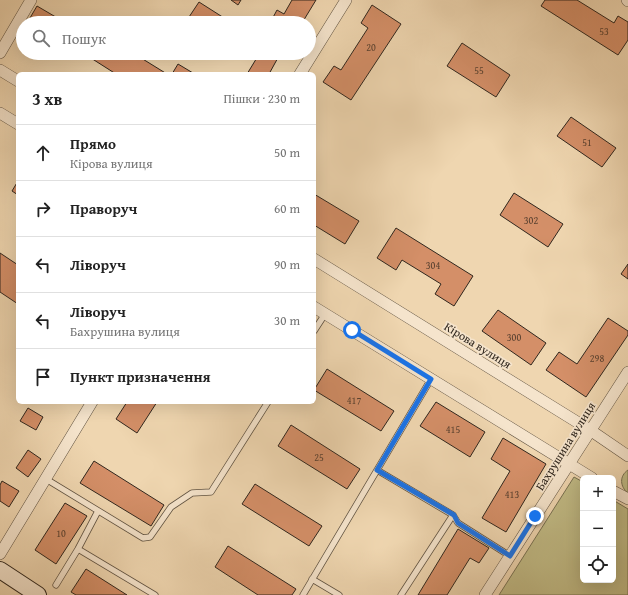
<!DOCTYPE html>
<html lang="uk">
<head>
<meta charset="utf-8">
<style>
	body { margin:0; font-family:"Gentium Book Plus",serif; background:#f6f6f6; color:#222 }
	.controls { position:absolute; right:12px; bottom:12px; display:grid; overflow:hidden; border-radius:6px; box-shadow:0 4px 16px #0002 }
	.controls button { width:36px; height:36px; display:grid; place-items:center; padding:0; border:0; border-bottom:1px solid #e0e0e0; background:#fff; color:#222; font:20px sans-serif }
	.stop { position:absolute; width:12px; height:12px; margin:-9px; border:3px solid #1a73e8; border-radius:50%; background:#fff }
	.stop.end { background:#1a73e8; border-color:#fff; box-shadow:0 1px 4px #0008 }
	.list { margin:0; padding:0; list-style:none }
	h2 { display:flex; justify-content:space-between; align-items:center; height:52px; margin:0; padding:0 16px; font-size:17px }
	h2 small { font-size:13px; font-weight:400; color:#767676 }
	.list li { display:grid; grid-template-columns:26px 1fr auto; gap:12px; align-items:center; box-sizing:border-box; height:56px; padding:0 16px; border-top:1px solid #e0e0e0 }
	.list b { display:block; font-size:15px; white-space:nowrap }
	.list p { margin:0; font-size:13px; white-space:nowrap; color:#767676 }
	.list em { font-size:13px; font-style:normal; color:#767676 }
	.icon { flex:none; width:22px; height:22px; fill:none; stroke:currentColor; stroke-width:2; stroke-linecap:round; stroke-linejoin:round }
	.map { position:relative; flex:none; width:628px; height:595px; overflow:hidden }
	.search { position:absolute; background:#fff; box-shadow:0 4px 16px #0002; left:16px; top:16px; width:300px; height:44px; display:flex; align-items:center; gap:10px; box-sizing:border-box; padding:0 14px; border-radius:22px; color:#767676; font-size:15px }
	.panel { position:absolute; background:#fff; box-shadow:0 4px 16px #0002; left:16px; top:72px; width:300px; height:332px; border-radius:6px }
	.map>svg:first-child { display:block }
</style>
</head>
<body>
<div class="map">
<svg width="628" height="595" viewBox="0 0 628 595">
	<rect width="100%" height="100%" fill="#efd6b0"/>
	<filter id="stains"><feTurbulence type="fractalNoise" baseFrequency=".005" numOctaves="4"/><feColorMatrix values="0 0 0 0 .2 0 0 0 0 .09 0 0 0 0 .02 0 0 0 .5 -.17"/></filter>
	<radialGradient id="worn" r=".72"><stop offset=".6" stop-color="#630" stop-opacity="0"/><stop offset="1" stop-color="#630" stop-opacity=".3"/></radialGradient>
	<path fill="#c1bb86" stroke="#787152" d="M628,470v23c-8,-6 -9,-17 0,-23z
		M574,477l9,5v98h30v-80l15,9v86h-129z"/>
	<path fill="#d48f68" stroke="#30271e" d="M231,0h10l-3,5z
		M292,0h24l-14,23h-32l7,-13 7,4z
		M545,0h32l37,23 4,-7 10,6v18l-10,15 -77,-49z
		M199,2l33,21h-47z
		M372,5l29,19 -50,76 -28,-18 11,-16 7,4 27,-42 -7,-5z
		M37,6l29,17h-39z
		M106,18l8,5h-12z
		M462,43l48,32 -14,22 -49,-31z
		M83,53h50l34,21h-51z
		M254,53h24l2,1 -11,20h-22l11,-18z
		M178,64l15,9 -1,1h-20z
		M571,117l45,31 -14,19 -45,-31z
		M18,181v14l-6,-4z
		M514,193l49,31 -15,23 -48,-32z
		M314,194l45,27 -14,23 -31,-19z
		M396,228l77,48 -19,30 -19,-12 6,-10 -39,-24 -6,10 -19,-12z
		M0,253l18,12v39l-18,-12z
		M628,264v15l-7,-5z
		M498,310l48,33 -15,22 -49,-34z
		M608,318l20,13v4l-42,62 -40,-27 13,-18 18,12z
		M327,369l67,42 -13,20 -67,-41z
		M127,402h30l-20,31 -21,-14z
		M436,402l49,30 -15,25 -50,-31z
		M28,408l15,9 -7,13 -16,-9z
		M291,425l69,44 -13,20 -69,-43z
		M503,438l43,26 -40,68 -24,-14 28,-47 -19,-12z
		M28,450l13,9 -13,18 -12,-9z
		M94,461l70,44 -13,21 -71,-43z
		M2,481l17,10 -10,16 -9,-6v-16z
		M255,484l67,42 -13,20 -67,-42z
		M65,503l22,13 -31,48 -21,-14z
		M458,529l31,19 -10,15 -9,-5 -23,37h-29z
		M228,546l68,43 -4,6h-34l-43,-28z
		M86,569l41,26h-51l-5,-3z"/>
	<g fill="none" stroke-linecap="round" stroke-linejoin="round">
		<g stroke="#605342" stroke-width="7">
			<path id="lane" d="M314,331l11,-17
				M377,470l76,45 5,8 52,33
				M46,479l97,59 7,-1 21,-30 21,-14 19,-1 57,-90
				M78,549l77,46
				M312,579l27,16
				M56,585l22,-36 20,-38
				M303,595l128,-216
				M401,595l52,-80"/>
		</g>
		<g stroke="#605342" stroke-width="12">
			<path id="street" d="M627,0l1,1
				M0,53l31,-53
				M0,70l18,11
				M300,74l46,-74
				M0,113l18,11
				M314,259l276,171 38,26
				M314,307l278,171
				M613,491l15,8
				M0,554l92,-152
				M485,595l143,-223"/>
		</g>
		<g stroke="#30271e" stroke-width="18">
			<path id="secondary" d="M0,570l38,25"/>
		</g>
		<use href="#lane" stroke="#f5e4cc" stroke-width="5.5"/>
		<use href="#street" stroke="#f5e4cc" stroke-width="11"/>
		<use href="#secondary" stroke="#f5e4cc" stroke-width="16"/>
	</g>
	<g fill="none" stroke-linecap="round" stroke-linejoin="round">
		<path stroke="#1a73e8" stroke-width="5" d="M352,330l79,49 -54,91 77,45 4,8 52,33 25,-40"/>
	</g>
	<g text-anchor="middle" dominant-baseline="central" stroke-width="3.5" stroke-linejoin="round" paint-order="stroke">
		<g font-size="10" fill="#594130">
			<text x="604" y="31">53</text>
			<text x="371" y="47">20</text>
			<text x="479" y="70">55</text>
			<text x="587" y="142">51</text>
			<text x="531" y="220">302</text>
			<text x="433" y="265">304</text>
			<text x="514" y="337">300</text>
			<text x="597" y="358">298</text>
			<text x="354" y="400">417</text>
			<text x="453" y="429">415</text>
			<text x="319" y="457">25</text>
			<text x="512" y="494">413</text>
			<text x="61" y="533">10</text>
		</g>
		<g font-size="12" fill="#30271e" stroke="#f5e4cc">
			<text transform="translate(478 345) rotate(32)">Кірова вулиця</text>
			<text transform="translate(565 446) rotate(-58)">Бахрушина вулиця</text>
		</g>
	</g>
	<rect width="100%" height="100%" filter="url(#stains)"/>
	<rect width="100%" height="100%" fill="url(#worn)"/>
</svg>
<div class="controls">
<button>+</button>
<button>−</button>
<button><svg class="icon" aria-label="locate" viewBox="0 0 24 24"><circle cx="12" cy="12" r="6"/><path d="M12 2v4M12 18v4M2 12h4M18 12h4"/></svg></button>
</div>
<div class="stop" style="left:352px;top:330px"></div>
<div class="stop end" style="left:535px;top:516px"></div>
<div class="search"><svg class="icon" aria-label="search" viewBox="0 0 24 24"><circle cx="10" cy="10" r="6"/><path d="M15 15l6 6"/></svg>Пошук</div>
<section class="panel">
<h2>3 хв<small>Пішки · 230 m</small></h2>
<ul class="list">
<li><svg class="icon" aria-label="ahead" viewBox="0 0 24 24"><path d="M12 20V5M6 11l6-6 6 6"/></svg><div><b>Прямо</b><p>Кірова вулиця</p></div><em>50 m</em></li>
<li><svg class="icon" aria-label="right" viewBox="0 0 24 24"><path d="M7 20v-9h11M14 6l5 5-5 5"/></svg><div><b>Праворуч</b></div><em>60 m</em></li>
<li><svg class="icon" aria-label="left" viewBox="0 0 24 24"><path d="M17 20v-9H6M10 6l-5 5 5 5"/></svg><div><b>Ліворуч</b></div><em>90 m</em></li>
<li><svg class="icon" aria-label="left" viewBox="0 0 24 24"><path d="M17 20v-9H6M10 6l-5 5 5 5"/></svg><div><b>Ліворуч</b><p>Бахрушина вулиця</p></div><em>30 m</em></li>
<li><svg class="icon" aria-label="arrive" viewBox="0 0 24 24"><path d="M6 21V4h12l-3 4 3 4H6"/></svg><div><b>Пункт призначення</b></div></li>
</ul>
</section>
</div>
</body>
</html>
